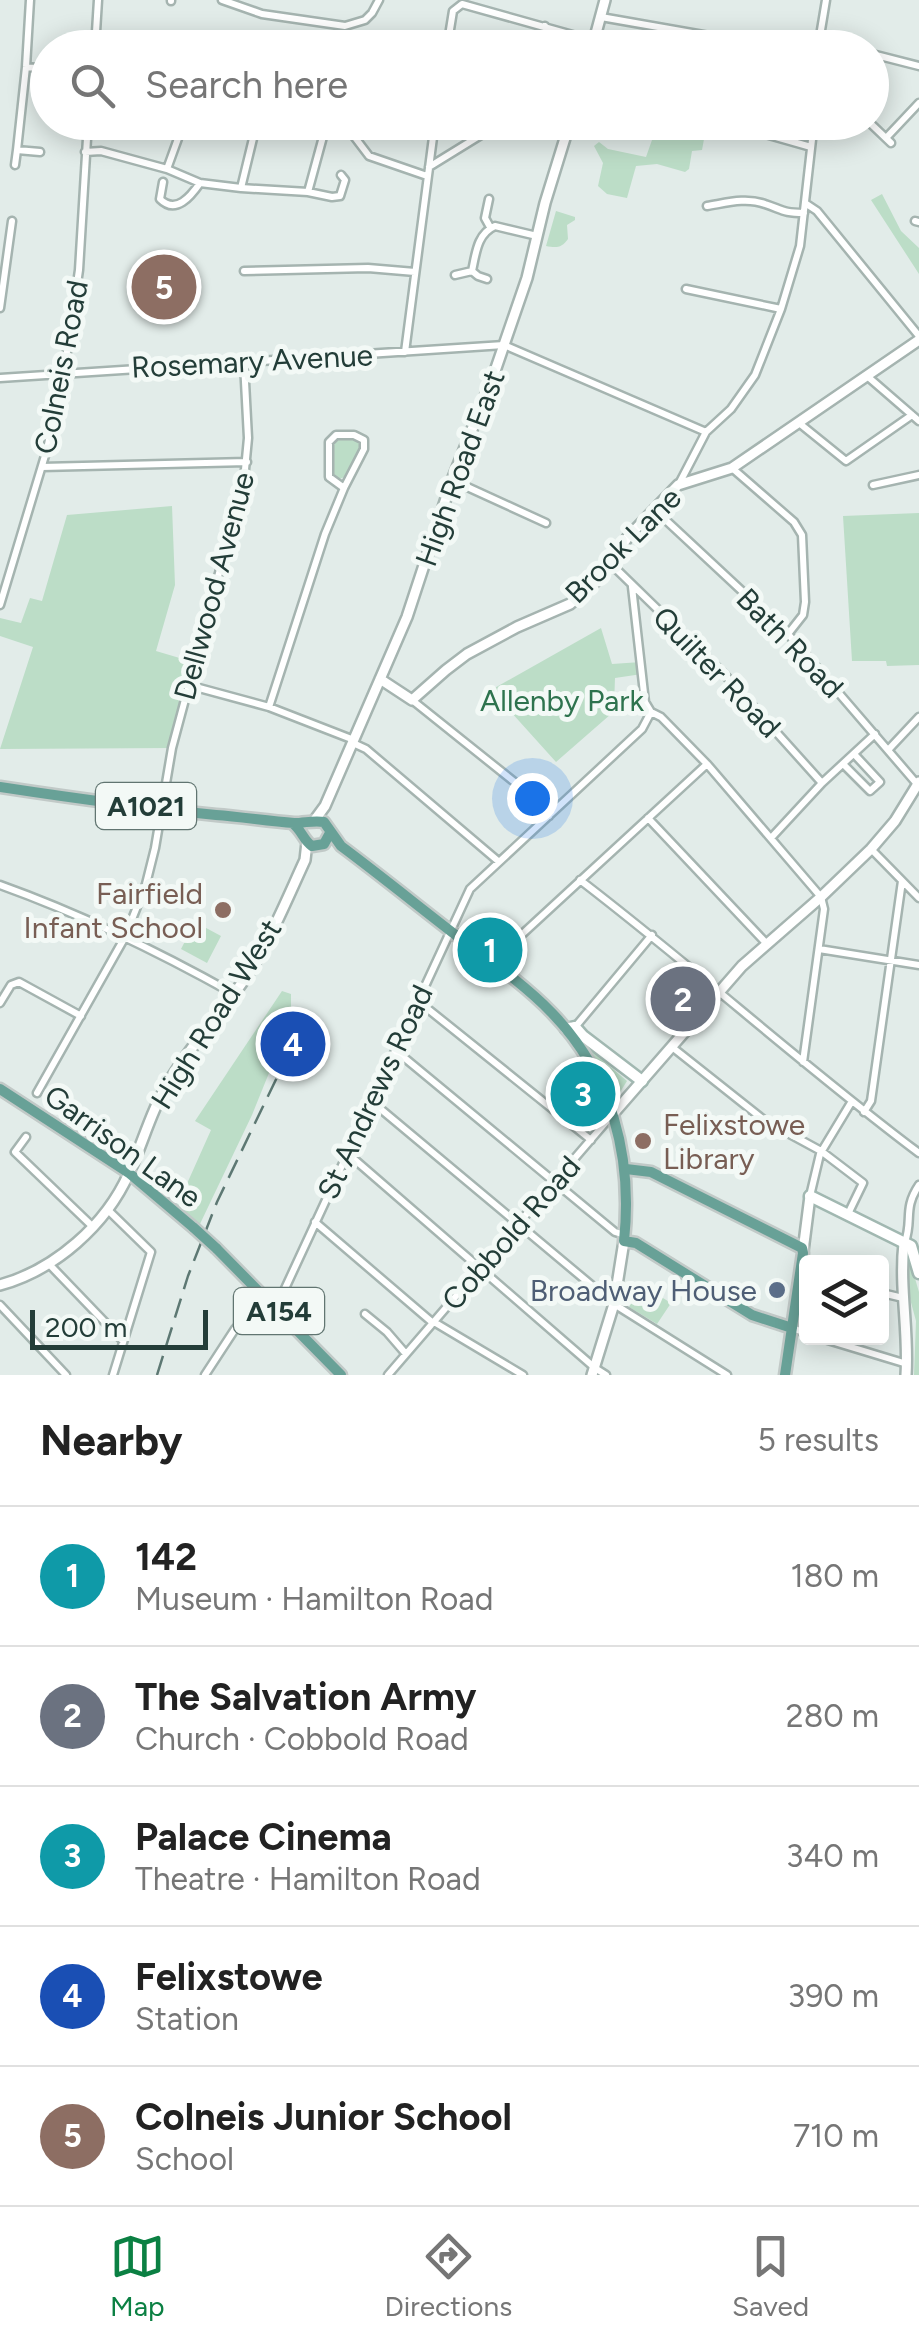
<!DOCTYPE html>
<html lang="en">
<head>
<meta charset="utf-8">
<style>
	body { margin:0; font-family:Figtree,sans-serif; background:#f2f2f2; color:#222 }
	.controls { position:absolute; right:30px; bottom:30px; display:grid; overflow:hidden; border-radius:10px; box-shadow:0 5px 25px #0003 }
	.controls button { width:90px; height:90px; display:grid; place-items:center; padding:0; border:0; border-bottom:2px solid #e0e0e0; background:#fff; color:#222; font:50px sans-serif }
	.scale { position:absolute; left:30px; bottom:25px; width:178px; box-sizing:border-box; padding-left:10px; border:5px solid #233d38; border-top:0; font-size:28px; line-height:35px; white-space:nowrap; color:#233d38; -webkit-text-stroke:8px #f3f9f6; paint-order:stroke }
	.you { position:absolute; left:532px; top:798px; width:35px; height:35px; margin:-25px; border:8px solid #fff; border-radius:50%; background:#1a73e8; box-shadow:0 0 0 15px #1a73e833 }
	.badge { display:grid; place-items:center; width:65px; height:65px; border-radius:50%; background:#0b8043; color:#fff; font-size:32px; font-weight:700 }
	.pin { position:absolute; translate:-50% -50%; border:5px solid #fff; box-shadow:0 2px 10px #0006 }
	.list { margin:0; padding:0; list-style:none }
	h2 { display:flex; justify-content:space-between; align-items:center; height:130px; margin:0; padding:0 40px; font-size:42px }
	h2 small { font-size:32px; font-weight:400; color:#767676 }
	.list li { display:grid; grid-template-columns:65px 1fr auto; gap:30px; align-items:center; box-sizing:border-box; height:140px; padding:0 40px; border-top:2px solid #e0e0e0 }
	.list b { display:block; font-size:38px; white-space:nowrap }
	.list p { margin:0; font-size:32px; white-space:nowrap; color:#767676 }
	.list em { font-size:32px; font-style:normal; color:#767676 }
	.icon { flex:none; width:55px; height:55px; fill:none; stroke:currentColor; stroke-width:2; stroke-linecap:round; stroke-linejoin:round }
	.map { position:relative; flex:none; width:919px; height:1375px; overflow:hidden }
	.search { position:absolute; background:#fff; box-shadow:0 5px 25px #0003; left:30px; right:30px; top:30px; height:110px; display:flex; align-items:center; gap:25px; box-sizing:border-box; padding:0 35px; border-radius:55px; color:#767676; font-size:38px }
	.sheet { height:830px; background:#fff }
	nav { display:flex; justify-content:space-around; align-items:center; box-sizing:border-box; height:140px; border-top:2px solid #e0e0e0; background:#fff; font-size:28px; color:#767676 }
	nav a { display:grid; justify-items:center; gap:5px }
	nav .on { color:#0b8043 }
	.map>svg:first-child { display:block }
</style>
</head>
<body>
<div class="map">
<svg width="919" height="1375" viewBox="0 0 919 1375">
	<rect width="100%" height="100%" fill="#e2ece9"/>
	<path fill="#bcddc7" d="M653,123h54l-5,27 -10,1 -3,18 -4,3 -28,-8 -21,2 -9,32 -20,-4 -9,-8 5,-23 -9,-17 5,-4 9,7 38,8 6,-17 -3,-1z
		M882,194l19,37 18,17v26l-48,-74z
		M556,211l19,6v3l-8,5 1,14c-6,9 -12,9 -22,7z
		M337,437l22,2 4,7 -15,30 -9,3 -9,-5v-29z
		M172,506l3,79 -19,66 37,11 -21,86 -172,1 33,-102 -33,-11v-18l21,5 9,-25 12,3 25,-86z
		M919,513v152l-32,1 -1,-5h-34l-9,-145z
		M601,628l11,36 29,-2 1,12 -27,4 -1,28 -3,8 -55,48 -65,-72z
		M195,922l26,14 -14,27 -26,-14z
		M282,991l9,3v13l-28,56 8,5 -19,47 -53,111 -22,-20 34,-76 -16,-9z
		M585,1045l42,36 -10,16 -4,-2 -15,-31 -14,-18z
		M906,1258h3l10,34v83h-5l2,-54 -7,-26z
		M642,1285l29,18 -14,21 -28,-17z"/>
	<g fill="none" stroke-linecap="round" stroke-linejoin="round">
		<g stroke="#a5b4b0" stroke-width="11">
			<path id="minor" d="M30,0l-4,67 -9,83 23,2
				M222,0l40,14 83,12 20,-6 7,-7 7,-13
				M171,1v-1
				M601,17l177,31
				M95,48l3,-48
				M447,48l6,-37 9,-7 132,37
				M539,48l6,-22
				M818,48l8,-48
				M872,54l47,12
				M26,67l22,2
				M336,122l11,5 22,29 58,20
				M869,122l22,21
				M737,126l74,21
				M886,138l33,-35
				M85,152l16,-1 66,18 33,14 41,5 67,4 24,5 8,-1 5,-16 -4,-5
				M15,165l2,-15
				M429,167l73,-45
				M167,169l17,-47
				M163,182l-3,17c16,16 31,-3 40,-16
				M241,188l16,-66
				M308,192l19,-70
				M489,199l-4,19 5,9
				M805,203l12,8 102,125
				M707,206c19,-3 39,-9 58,-2 18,6 18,9 39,9
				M915,221l4,1
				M244,271l124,-3 47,4
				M472,271l6,5 9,3
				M455,275l17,-4c4,-18 5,-37 23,-45l42,10
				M686,289l95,20
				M0,308l12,-87
				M405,352l30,-230
				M867,376l52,45
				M0,378l504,-33 202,87
				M799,423l47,38 66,-46
				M42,467l205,-5
				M732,468l62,54 8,13 3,67 -2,13 -15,19
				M452,480l94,43
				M679,484l27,-52 25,-23 24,-34 26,-66 19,-63 14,-124
				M873,485l46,-10
				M655,510l133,124 129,150
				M610,563l114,111 98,109
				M632,587l13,115 6,10 10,5 46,47 114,133 3,12 -21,153
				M0,605l47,-156 17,-77 15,-102 9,-148
				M188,685l81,22 85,33
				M412,700l125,100 12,16
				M269,707l56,-173 19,-46 -15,-11v-35l7,-7h18l10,5v9l-20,39
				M353,743l13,6 132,112
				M889,749l30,-32
				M843,764l27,27 10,-9 -26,-28
				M648,818l119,126
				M771,838l51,-55 53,-49
				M871,849l48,49
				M580,880c115,88 223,186 339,273
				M0,885c81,29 159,67 234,109
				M819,949l100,16
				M492,962l215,-198
				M418,1001l173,139
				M0,1003l11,-18 8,-3 62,34
				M576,1026l76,-91
				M672,1047l92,73 57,31 42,32 -16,33
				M395,1050l220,182 10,3
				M37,1093l88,-156 21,-53 9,-36 17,-100 72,-268 4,-42 -4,-75
				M371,1101l243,203 113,71
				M864,1112l7,-11 31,-220
				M26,1137l-11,15 77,74
				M347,1153l248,215 11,7
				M810,1196l10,-42 32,-53
				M108,1210l43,42 -38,123
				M315,1222l118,101
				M905,1242c8,-23 -2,-33 14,-57
				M49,1264l74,77
				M882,1293l21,5
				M0,1305l66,70
				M276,1308l194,-419 172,-160 9,-17
				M365,1314l22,18 19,22
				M434,1322l89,53
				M792,1328l14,5
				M821,1338l86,26
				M205,1375l30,-46 30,-30
				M388,1375l224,-260"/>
		</g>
		<g stroke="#a5b4b0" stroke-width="14">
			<path id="tertiary" d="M592,48l13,-48
				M380,679l32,21 34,-30 21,-16 50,-27 53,-23 25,-22 33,-45 50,-52 54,-17 187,-128
				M314,821l11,-15 82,-189 45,-137 42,-106 33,-96 18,-75 25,-81
				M613,1114l129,-148 79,-69 50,-48 24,-28 24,-39
				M904,1243c-5,44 5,88 2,132
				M803,1251l7,-55
				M0,1285c55,-15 106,-60 129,-112 14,-30 22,-63 40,-91 22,-38 53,-69 77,-105 24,-36 41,-78 59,-117l2,-18
				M592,1375l22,-71 10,-63"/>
		</g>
		<g stroke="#a1b8b1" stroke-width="15">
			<path id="secondary" d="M566,1029l9,-2 8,9 59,45
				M810,1196l101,50 8,27"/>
		</g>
		<g stroke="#c1c9c7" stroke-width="15">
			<path id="primary" d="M0,787c72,11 144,21 216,28 26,2 52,6 78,8 11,0 20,-3 30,-1l17,24c39,29 77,60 116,90 32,24 67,48 95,77 60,62 81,144 72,228l12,2 116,72 40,13
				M292,823c10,7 11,17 20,23l12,-2 6,-11
				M0,1089l129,84 65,55
				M626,1169l25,3 151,76 1,5 -18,122
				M216,1248l125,127"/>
		</g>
		<use href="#minor" stroke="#fff" stroke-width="6"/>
		<use href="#tertiary" stroke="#fff" stroke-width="9"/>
		<use href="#secondary" stroke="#fff" stroke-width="10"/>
		<use href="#primary" stroke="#68a197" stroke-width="10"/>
		<path stroke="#5d7873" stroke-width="2.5" stroke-dasharray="20 10" stroke-linecap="butt" d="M157,1375l31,-99 29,-74 91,-189"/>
		<g stroke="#c1c9c7" stroke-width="15" stroke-linecap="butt">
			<path id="primary-bridge" d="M194,1228l22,20"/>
		</g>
		<use href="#primary-bridge" stroke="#68a197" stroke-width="10"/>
	</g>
	<g fill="#8d6e63" stroke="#f3f9f6" stroke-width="4">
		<circle cx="223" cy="910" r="10"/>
		<circle cx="643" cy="1141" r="10"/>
	</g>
	<circle fill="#5c6f8a" stroke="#f3f9f6" stroke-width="4" cx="777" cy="1290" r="10"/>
	<g text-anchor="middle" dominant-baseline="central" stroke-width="10" stroke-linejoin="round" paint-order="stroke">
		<g fill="#f3f9f6" stroke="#617571" stroke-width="2.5">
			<rect x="96" y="783" width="100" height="46" rx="8"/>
			<rect x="234" y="1288" width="90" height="46" rx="8"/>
		</g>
		<g font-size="28" font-weight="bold" fill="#233d38">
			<text x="146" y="806">A1021</text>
			<text x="279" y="1311">A154</text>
		</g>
		<g font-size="30" fill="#233d38" stroke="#f3f9f6">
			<text transform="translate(252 361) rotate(-3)">Rosemary Avenue</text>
			<text transform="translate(61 367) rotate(-79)">Colneis Road</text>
			<text transform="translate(460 468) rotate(-70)">High Road East</text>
			<text transform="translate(623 545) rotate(-45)">Brook Lane</text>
			<text transform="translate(214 586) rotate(-75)">Dellwood Avenue</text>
			<text transform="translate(790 643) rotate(46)">Bath Road</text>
			<text transform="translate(717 672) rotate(46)">Quilter Road</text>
			<text transform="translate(216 1014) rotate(-58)">High Road West</text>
			<text transform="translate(375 1092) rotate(-65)">St Andrews Road</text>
			<text transform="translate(123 1146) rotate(36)">Garrison Lane</text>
			<text transform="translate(511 1233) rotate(-49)">Cobbold Road</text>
		</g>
		<g font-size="30" fill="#2e734e" stroke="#f3f9f6">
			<text x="562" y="700">Allenby Park</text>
		</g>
		<g font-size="30" fill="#785e54" stroke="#f3f9f6" text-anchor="end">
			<text x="203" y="893">Fairfield<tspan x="203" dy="34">Infant School</tspan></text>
			<text x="663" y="1124" text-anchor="start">Felixstowe<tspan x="663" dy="34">Library</tspan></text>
		</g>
		<g font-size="30" fill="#4e5e75" stroke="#f3f9f6" text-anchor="end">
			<text x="757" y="1290">Broadway House</text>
		</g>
	</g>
</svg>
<div class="controls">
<button><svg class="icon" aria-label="layers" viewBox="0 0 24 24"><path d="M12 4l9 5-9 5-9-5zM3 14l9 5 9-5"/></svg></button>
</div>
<div class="scale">200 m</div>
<div class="you"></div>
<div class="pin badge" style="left:490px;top:950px;background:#0f9aa8">1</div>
<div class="pin badge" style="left:683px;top:999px;background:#6b7280">2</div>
<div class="pin badge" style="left:583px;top:1094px;background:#0f9aa8">3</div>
<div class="pin badge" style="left:293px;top:1044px;background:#1a4fb4">4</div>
<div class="pin badge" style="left:164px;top:287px;background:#8d6e63">5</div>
<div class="search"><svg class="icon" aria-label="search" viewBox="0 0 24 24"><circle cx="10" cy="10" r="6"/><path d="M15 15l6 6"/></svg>Search here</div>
</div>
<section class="sheet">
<h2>Nearby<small>5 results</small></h2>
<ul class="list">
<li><span class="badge" style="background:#0f9aa8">1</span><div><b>142</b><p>Museum · Hamilton Road</p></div><em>180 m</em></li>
<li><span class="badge" style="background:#6b7280">2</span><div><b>The Salvation Army</b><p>Church · Cobbold Road</p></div><em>280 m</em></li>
<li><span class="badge" style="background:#0f9aa8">3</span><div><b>Palace Cinema</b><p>Theatre · Hamilton Road</p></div><em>340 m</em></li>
<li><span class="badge" style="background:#1a4fb4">4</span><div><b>Felixstowe</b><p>Station</p></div><em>390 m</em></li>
<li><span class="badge" style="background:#8d6e63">5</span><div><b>Colneis Junior School</b><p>School</p></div><em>710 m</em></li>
</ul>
</section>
<nav>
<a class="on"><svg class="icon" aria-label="map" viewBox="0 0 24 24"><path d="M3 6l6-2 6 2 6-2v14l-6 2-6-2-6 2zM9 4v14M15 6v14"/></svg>Map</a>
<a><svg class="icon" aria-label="directions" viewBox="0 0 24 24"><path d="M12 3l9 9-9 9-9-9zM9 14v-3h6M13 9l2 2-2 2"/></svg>Directions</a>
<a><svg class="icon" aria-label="saved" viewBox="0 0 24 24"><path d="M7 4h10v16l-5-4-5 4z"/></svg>Saved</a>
</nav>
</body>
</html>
